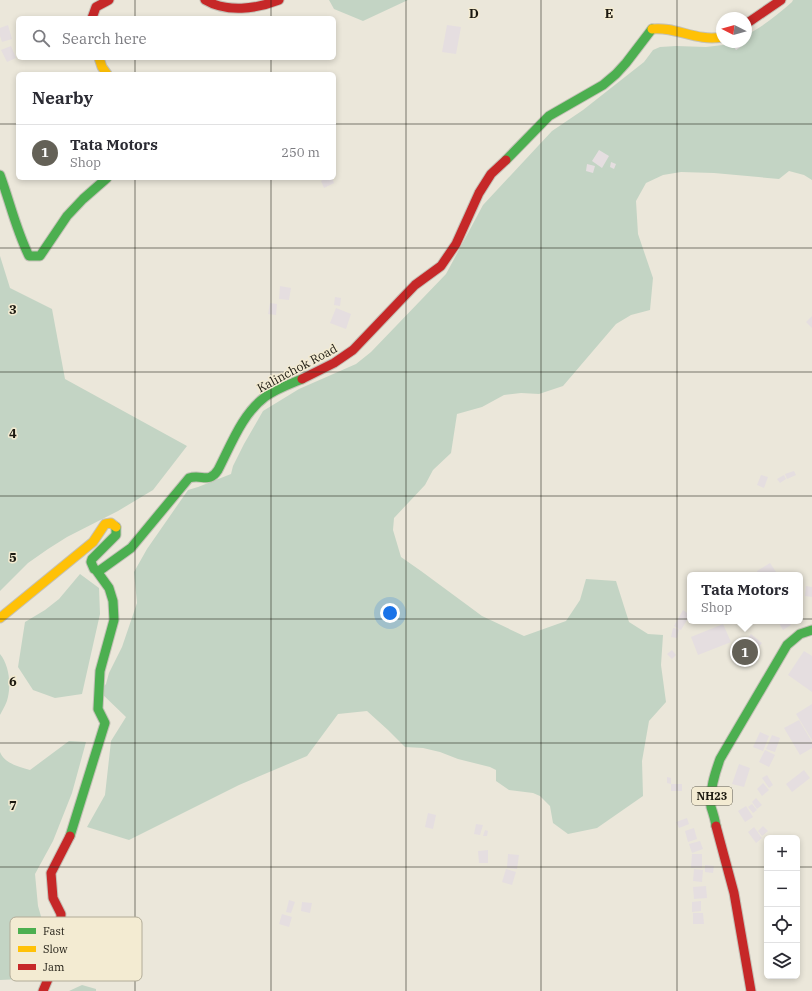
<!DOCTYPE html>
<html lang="en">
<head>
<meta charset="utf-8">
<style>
	body { margin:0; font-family:"IBM Plex Serif",serif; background:#f7f7f7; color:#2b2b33 }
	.controls { position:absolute; right:12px; bottom:12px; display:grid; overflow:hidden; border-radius:6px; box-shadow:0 2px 6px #0003 }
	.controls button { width:36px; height:36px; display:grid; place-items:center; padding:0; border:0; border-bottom:1px solid #e1e1e2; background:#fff; color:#2b2b33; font:20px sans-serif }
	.compass { position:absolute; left:716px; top:12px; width:36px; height:36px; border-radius:50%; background:#fff; box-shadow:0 2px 6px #0003; rotate:276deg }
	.you { position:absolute; left:390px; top:613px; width:14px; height:14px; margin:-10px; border:3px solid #fff; border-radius:50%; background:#1a73e8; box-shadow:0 0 0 6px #1a73e833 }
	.badge { display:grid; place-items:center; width:26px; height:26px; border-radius:50%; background:#646157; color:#fff; font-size:13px; font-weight:700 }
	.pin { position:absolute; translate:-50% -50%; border:2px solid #fff; box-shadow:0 1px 4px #0006 }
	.popup { position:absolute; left:687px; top:572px; width:116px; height:52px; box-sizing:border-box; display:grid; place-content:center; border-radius:6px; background:#fff; filter:drop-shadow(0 1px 3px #0005); font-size:13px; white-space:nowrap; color:#7c7c81 }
	.popup b { font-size:15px; color:#2b2b33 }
	.popup::after { content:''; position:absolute; left:50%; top:100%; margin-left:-8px; border:8px solid transparent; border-top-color:#fff }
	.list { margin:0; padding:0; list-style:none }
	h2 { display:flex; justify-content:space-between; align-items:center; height:52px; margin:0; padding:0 16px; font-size:17px }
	h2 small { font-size:13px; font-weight:400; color:#7c7c81 }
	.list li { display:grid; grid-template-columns:26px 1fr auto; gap:12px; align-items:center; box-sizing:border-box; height:56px; padding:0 16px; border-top:1px solid #e1e1e2 }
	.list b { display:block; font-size:15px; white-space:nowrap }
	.list p { margin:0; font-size:13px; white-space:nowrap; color:#7c7c81 }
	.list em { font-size:13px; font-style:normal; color:#7c7c81 }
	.icon { flex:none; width:22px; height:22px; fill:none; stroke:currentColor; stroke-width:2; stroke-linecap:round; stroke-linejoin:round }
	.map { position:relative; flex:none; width:812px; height:991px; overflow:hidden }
	.search { position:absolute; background:#fff; box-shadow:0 2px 6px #0003; left:16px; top:16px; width:320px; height:44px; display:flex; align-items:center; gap:10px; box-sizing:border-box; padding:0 14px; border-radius:6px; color:#7c7c81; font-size:15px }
	.panel { position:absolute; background:#fff; box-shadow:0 2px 6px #0003; left:16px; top:72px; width:320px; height:108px; border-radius:6px }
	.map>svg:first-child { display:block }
</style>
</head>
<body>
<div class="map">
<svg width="812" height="991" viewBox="0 0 812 991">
	<rect width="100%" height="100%" fill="#ebe7da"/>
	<path fill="#c3d4c4" d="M329,0h79l-45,21 -29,-12z
		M793,0h19v180l-8,-5 -15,-4 -10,8 -65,-6 -33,-1 -18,3 -17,8 -10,18 2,33 15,44 -3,32 -19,5 -15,9 -53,62 -24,8 -18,-1 -17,2 -22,12 -25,7 -6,39 -18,17 -8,15 -31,33 -1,12 8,27 20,14 61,45 42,20 42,-15 14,-21 6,-21 30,2 13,41 19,12 15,1 -2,30 5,37 -17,19 -7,40 1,35 -46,32 -29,6 -15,-11 -3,-17 -10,-10 -7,-3 -24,-3 -13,-9v-11l-6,-3 -32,-8 -18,-7 -17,-4 -18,-1 -17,-17 -21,-19 -29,3 -31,42 -68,29 -110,55 -42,-13 18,-32 6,-54 15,-24 -27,-26 7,-7 3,-11 13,-26 15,-44 -3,-31 13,-23 41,-59 10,-3 33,-13 2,-8 11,-22 19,-33 36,-22 57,-25 15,-12 75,-78 37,-69 69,-74 31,-21 61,-48 9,-12 7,-3 16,-1 30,1 17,-2 7,-3h16v-7c18,-9 31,-20 46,-33z
		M0,256l10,32 42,21 13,70 122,67 -34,44 -35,21 -51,26 -19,12 -20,14 -28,28z
		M80,574l19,14 1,26 -18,80 -27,4 -22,-8 -15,-23 7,-45 20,-12 14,-11z
		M0,654c9,11 11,29 8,43 -1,6 -5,12 -8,18z
		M69,741l17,1 -14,51 -19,48 -18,33 3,32 8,28 -7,30 -16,15 -23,1v-228c4,11 19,15 30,18z
		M82,985l14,4v2h-27z"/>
	<path fill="#e5dee0" d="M8,25l4,14 -10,3 -2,-6v-8z
		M447,25l14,2 -5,27 -14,-2z
		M736,42h4l2,4 -6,4 -4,-6z
		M11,46l5,12 -9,4 -6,-12z
		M599,150l10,6 -7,12 -10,-7z
		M611,162l5,2 -2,5 -4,-2z
		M587,164l8,2 -2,7 -7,-2z
		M326,178h6l2,5 -10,5 -3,-7z
		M280,286l11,2 -2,12 -10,-1z
		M335,297l6,1 -1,8 -6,-1z
		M270,303l7,1 -1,11 -8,-1z
		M336,308l15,6 -5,15 -16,-6z
		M812,316v12l-6,-6z
		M794,471l2,4 -9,4 -2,-5z
		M761,475l7,2 -4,11 -7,-3z
		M784,475l2,4 -6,4 -3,-4z
		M770,563l6,9 -5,3h-12l-2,-4z
		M806,586l6,1v10l-7,-1z
		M683,610l7,5 -9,15 -7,-4z
		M782,621h6l3,4 -8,5 -4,-7z
		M723,624l8,18 -33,13 -7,-18z
		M673,628l6,1 -2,9 -6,-1z
		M751,634l11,9 -10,12 -11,-9z
		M743,649l8,7 -7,8 -9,-6z
		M672,650l4,5 -4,4 -5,-5z
		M804,651l8,5v36l-24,-17z
		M812,704v36l-16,-26z
		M799,720l13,22v6l-12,7 -16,-27z
		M760,732l9,4 -6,15 -10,-4z
		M772,735l8,3 -5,14 -9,-3z
		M765,750l10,5 -6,12 -10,-5z
		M739,764l11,4 -6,19 -12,-3z
		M804,770l6,8 -18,14 -6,-8z
		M767,775l6,10 -4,3 -7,-10z
		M667,777l4,1v6l-4,-1z
		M763,783l6,7 -7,6 -5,-7z
		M671,784h11v7h-11z
		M756,798l6,7 -5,4 -5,-7z
		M752,804l5,6 -4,3 -5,-6z
		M746,806l7,11 -8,5 -7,-11z
		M428,813l8,2 -3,14 -8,-2z
		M687,818l2,6 -10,4 -3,-6z
		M476,824l7,1 -3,10 -6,-1z
		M763,826l5,5 -6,5 -4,-5z
		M754,827l8,11 -6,5 -8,-11z
		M694,828l3,11 -9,3 -3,-11z
		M485,830l3,1 -1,5h-4z
		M700,841l3,8 -11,4 -3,-9z
		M488,850v13h-9l-1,-12z
		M508,854l11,1 -2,14 -10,-1z
		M692,854h10v14h-11z
		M705,865l9,1 -1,7 -8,-1z
		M506,869l10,3 -4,13 -10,-3z
		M694,869l9,1 -1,12 -9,-1z
		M706,886l1,12 -13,1 -1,-12z
		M289,900l6,2 -4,11 -5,-1z
		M701,901v10l-9,1v-10z
		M302,902l10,1 -2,10 -9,-2z
		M693,913h10l1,11h-11z
		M282,914l10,3 -3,10 -10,-3z"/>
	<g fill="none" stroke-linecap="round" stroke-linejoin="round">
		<g stroke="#c4c1b7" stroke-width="11">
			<path id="fast" d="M506,160l43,-44 54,-31 13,-11 10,-11 26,-34
				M0,175c10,27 16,55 29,81h11l27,-40 16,-17 24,-21
				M116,527v8l-24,24 -1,3 3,7 5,2 32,-23 58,-70c13,-4 20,6 29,-8 13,-25 24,-56 47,-73 11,-8 25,-13 37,-18
				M716,826c-1,-7 -3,-13 -5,-19 -2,-16 4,-34 9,-48l67,-114 13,-11 12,-4
				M70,836l35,-113 -7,-14 2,-38 14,-51 -1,-19 -4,-13 -13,-18"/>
		</g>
		<g stroke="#c4c1b7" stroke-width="11">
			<path id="slow" d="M652,29c23,-3 45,13 70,8
				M99,58l3,9 5,7
				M0,618l93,-76 12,-18 6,-1 5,4"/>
		</g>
		<g stroke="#c4c1b7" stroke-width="11">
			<path id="jam" d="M205,0c22,13 51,9 74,0
				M92,18l4,-11 13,-7
				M746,24l35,-24
				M302,379l32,-16 19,-13 62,-65 26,-19 15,-22 23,-51 12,-19 15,-14
				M716,826l18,67 17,98
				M43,991l14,-33 3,-22 1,-22 -8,-16 -2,-25 19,-37"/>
		</g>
		<use href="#fast" stroke="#4caf50" stroke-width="9"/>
		<use href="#slow" stroke="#ffc107" stroke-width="9"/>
		<use href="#jam" stroke="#c62828" stroke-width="9"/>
	</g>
	<path fill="none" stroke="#1c1910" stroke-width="1" stroke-opacity="0.55" d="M135,0v18M271,0v18M406,0v991M541,0v991M677,0v991M135,58v16M271,58v16M0,124h18M334,124h478M135,178v813M271,178v813M0,248h812M0,372h812M0,496h812M0,619h812M0,743h812M0,867h767M797,867h15"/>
	<g text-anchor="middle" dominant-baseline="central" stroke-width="3" stroke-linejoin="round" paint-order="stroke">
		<rect fill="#f3ebd2" stroke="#5c584a" stroke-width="1" x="692" y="787" width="40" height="18" rx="3"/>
		<g font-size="11" font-weight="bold" fill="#1c1910">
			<text x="712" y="796">NH23</text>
		</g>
		<g font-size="12" fill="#1c1910" stroke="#f3ebd2">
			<text transform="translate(297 368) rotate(-28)">Kalinchok Road</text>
		</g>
	</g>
	<rect x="10" y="917" width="132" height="64" rx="6" fill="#f3ebd2" stroke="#b2ac98" stroke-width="1"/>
	<rect x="18" y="928" width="18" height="6" fill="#4caf50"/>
	<rect x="18" y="946" width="18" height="6" fill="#ffc107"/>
	<rect x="18" y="964" width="18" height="6" fill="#c62828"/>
	<g font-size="11" fill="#1c1910">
		<text x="43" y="935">Fast</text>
		<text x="43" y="953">Slow</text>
		<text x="43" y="971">Jam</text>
	</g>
	<g font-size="13" text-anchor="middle" font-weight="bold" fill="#1c1910" stroke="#f3ebd2" stroke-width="3" stroke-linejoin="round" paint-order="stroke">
		<text x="474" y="18">D</text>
		<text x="609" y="18">E</text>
		<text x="13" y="314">3</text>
		<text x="13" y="438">4</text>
		<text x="13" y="562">5</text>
		<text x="13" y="686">6</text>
		<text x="13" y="810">7</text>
	</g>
</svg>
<div class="controls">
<button>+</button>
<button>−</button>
<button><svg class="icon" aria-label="locate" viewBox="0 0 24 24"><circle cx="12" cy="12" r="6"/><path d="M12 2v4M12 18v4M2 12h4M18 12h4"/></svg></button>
<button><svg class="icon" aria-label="layers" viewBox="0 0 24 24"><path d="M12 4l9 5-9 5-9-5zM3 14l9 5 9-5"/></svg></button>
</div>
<svg class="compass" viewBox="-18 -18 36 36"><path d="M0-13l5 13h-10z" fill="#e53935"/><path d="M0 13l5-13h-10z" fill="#7c7c81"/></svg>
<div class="you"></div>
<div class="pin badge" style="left:745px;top:652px">1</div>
<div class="popup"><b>Tata Motors</b>Shop</div>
<div class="search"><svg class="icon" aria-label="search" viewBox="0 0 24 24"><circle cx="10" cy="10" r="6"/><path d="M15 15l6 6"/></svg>Search here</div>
<section class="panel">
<h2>Nearby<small></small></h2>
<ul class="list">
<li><span class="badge">1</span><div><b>Tata Motors</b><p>Shop</p></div><em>250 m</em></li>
</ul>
</section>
</div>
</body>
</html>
